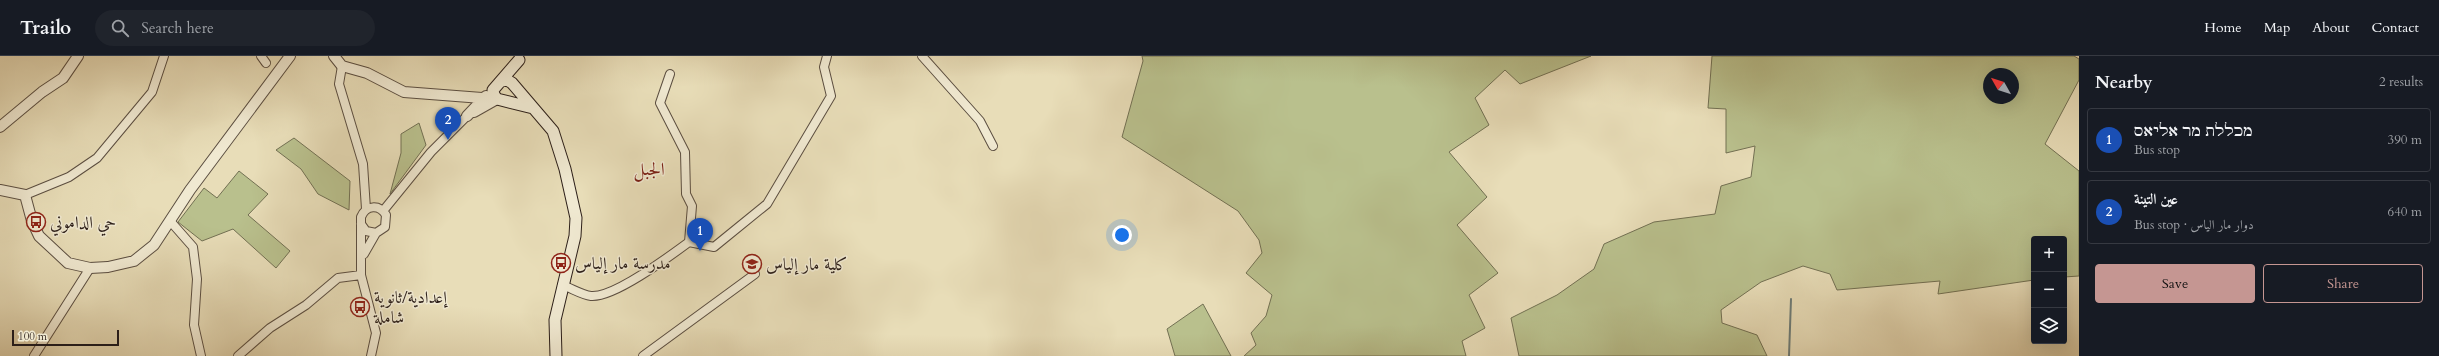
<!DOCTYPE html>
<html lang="en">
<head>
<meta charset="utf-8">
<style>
	body { margin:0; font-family:Cardo,Amiri,"Frank Ruhl Libre",serif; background:#20242c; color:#f1f3f6 }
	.controls { position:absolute; right:12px; bottom:12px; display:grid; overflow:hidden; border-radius:4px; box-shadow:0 4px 16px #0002 }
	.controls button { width:36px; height:36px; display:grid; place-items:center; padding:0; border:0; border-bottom:1px solid #363941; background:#171b24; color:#f1f3f6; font:20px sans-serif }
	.compass { position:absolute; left:1983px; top:12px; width:36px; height:36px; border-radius:50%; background:#171b24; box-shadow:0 4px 16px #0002; rotate:309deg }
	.scale { position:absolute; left:12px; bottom:10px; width:107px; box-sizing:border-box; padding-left:4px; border:2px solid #2c1f19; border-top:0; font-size:11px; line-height:14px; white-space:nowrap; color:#2c1f19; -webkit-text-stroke:3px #f0e9d1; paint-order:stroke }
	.you { position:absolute; left:1122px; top:179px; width:14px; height:14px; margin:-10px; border:3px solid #fff; border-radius:50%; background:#1a73e8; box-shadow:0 0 0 6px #1a73e833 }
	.badge { display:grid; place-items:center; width:26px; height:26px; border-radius:50%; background:#c59692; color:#fff; font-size:13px; font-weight:700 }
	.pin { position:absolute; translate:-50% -33px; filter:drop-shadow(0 1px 2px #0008) }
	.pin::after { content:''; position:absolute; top:21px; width:14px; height:12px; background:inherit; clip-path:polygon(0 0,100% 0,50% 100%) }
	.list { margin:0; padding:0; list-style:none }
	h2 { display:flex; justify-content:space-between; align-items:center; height:52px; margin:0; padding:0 16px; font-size:17px }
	h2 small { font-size:13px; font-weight:400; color:#9ea1a6 }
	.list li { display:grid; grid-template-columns:26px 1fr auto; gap:12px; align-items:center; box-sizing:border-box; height:64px; margin:0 8px 8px; padding:0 8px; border:1px solid #363941; border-radius:4px }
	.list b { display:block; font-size:15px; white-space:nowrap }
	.list p { margin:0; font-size:13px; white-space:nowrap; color:#9ea1a6 }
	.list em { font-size:13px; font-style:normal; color:#9ea1a6 }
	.actions { display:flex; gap:8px; padding:12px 16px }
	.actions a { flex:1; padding:9px 0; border:1px solid #c59692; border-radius:4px; text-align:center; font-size:14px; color:#c59692 }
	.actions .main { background:#c59692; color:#111 }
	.icon { flex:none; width:22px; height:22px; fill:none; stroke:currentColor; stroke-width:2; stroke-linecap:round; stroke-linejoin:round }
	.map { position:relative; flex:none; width:2079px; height:300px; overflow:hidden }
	header { display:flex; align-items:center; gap:24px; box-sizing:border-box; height:56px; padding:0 20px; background:#171b24; border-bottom:1px solid #363941 }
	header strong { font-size:19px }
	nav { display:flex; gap:22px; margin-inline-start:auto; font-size:14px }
	.search { width:280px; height:36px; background:#20242c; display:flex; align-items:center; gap:10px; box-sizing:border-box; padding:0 14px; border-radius:22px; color:#9ea1a6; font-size:15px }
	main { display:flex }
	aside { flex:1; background:#171b24 }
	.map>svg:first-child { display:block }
</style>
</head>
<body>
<header>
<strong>Trailo</strong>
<div class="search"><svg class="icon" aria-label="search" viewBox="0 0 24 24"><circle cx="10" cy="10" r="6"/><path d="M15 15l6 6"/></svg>Search here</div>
<nav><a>Home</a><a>Map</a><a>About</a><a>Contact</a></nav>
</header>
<main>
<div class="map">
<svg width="2079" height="300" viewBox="0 0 2079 300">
	<rect width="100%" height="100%" fill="#e8ddb8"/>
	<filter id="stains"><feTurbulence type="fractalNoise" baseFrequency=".005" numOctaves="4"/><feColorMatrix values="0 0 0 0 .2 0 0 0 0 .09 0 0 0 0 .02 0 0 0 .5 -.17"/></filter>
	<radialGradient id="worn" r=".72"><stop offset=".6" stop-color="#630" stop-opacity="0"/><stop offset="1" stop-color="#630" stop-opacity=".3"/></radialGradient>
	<path fill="#b9c08d" stroke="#727053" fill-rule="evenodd" d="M1142,0h449l-71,28 -15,-14 -30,28 14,27 -40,27 38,45 -30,28 41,48 -29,22 16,33 -23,13 4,15h-222l12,-11 -5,-12 15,-17 6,-21 -26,-22 16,-20 -3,-13 -21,-29 -116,-74 21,-76z
		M1712,0h362l5,3v21l-34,64 34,27v105l-15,1v-38h-30v41l-96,14 2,-13 -103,9 -7,-16 -27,-8 -42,16 -40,28 1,13 35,12 10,21h-248l-8,-38 46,-23 37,-26 10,-25 50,-22 61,-8 6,-28 30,-9 4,-31 -29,7v-44l-18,-1zM1989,18h24v24h-24z
		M419,67l7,22 -36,49 11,-41v-19z
		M294,82l56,43 -1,29 -31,-16 -17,-25 -25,-19z
		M239,115l29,23 -20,21 42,36 -14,17 -43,-39 -31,12 -24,-19 26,-34 13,10z
		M1203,248l28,52h-56l-8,-27z"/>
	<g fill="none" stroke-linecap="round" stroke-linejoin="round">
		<path stroke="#6d7c78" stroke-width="2" d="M1789,300l2,-57"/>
		<g stroke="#5b4e41" stroke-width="10">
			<path id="minor" d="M261,0l5,7
				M922,0l58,65 13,25
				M342,10l-3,18 24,80 3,45
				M25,139l44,-18 28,-19 55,-66 12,-36
				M383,155l48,-59 36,-36
				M171,166l22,25 4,32 -3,46 7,31
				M361,168l5,7 10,2 9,-6 1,-12c-7,-11 -20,-10 -25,2v58l15,58 -5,23
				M689,186l25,5 53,-43 64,-108 -7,-29 3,-11
				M364,198l12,-21
				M562,229c9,3 20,10 29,11 23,2 79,-40 98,-54l3,-36 -6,-12 -1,-42 -25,-49 10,-29
				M34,300l56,-88
				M238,300l32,-28 36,-23 32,-27 23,-3
				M643,300l112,-82"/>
		</g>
		<g stroke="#5b4e41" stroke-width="12">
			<path id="tertiary" d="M334,0l8,10 25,7 37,19 78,6
				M474,56l23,-13
				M467,60l19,-20
				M0,71l42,-35 21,-14 15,-22
				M0,134l25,5 7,26 7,15 29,27 22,5 18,-1 26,-6 20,-16 36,-55 100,-134"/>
		</g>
		<g stroke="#2c1f19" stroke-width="13">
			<path id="secondary" d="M519,4l-26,30 1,5 3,4 36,9
				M502,25l5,-1 5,3 41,48 12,38 11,49 -1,18 -20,84 1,36"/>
		</g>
		<use href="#minor" stroke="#f0e9d1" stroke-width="8"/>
		<use href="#tertiary" stroke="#f0e9d1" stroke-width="10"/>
		<use href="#secondary" stroke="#f0e9d1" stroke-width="11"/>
	</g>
	<defs>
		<g id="bus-ring" transform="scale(1)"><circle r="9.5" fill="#f0e9d1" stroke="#8f2418" stroke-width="1.5"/><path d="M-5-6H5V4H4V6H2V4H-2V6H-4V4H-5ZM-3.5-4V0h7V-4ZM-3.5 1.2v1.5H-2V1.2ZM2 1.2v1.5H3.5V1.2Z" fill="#8f2418"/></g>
		<g id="university-ring" transform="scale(1)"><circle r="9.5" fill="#f0e9d1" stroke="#8f2418" stroke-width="1.5"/><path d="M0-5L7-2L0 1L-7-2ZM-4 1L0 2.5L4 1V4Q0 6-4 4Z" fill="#8f2418"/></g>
	</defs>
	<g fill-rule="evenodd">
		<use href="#bus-ring" x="36" y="166"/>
		<use href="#bus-ring" x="561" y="207"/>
		<use href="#university-ring" x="752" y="208"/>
		<use href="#bus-ring" x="360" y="251"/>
	</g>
	<g text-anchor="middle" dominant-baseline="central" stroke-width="3" stroke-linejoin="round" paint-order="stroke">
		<g font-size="17" fill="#2c1f19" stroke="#f0e9d1" text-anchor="start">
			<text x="50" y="166">حي الداموني</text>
			<text x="575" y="207">مدرسة مار إلياس</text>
			<text x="766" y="208">كلية مار إلياس</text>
			<text x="374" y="241">إعدادية/ثانوية<tspan x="374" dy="20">شاملة</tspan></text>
		</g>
		<g font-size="18" fill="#7a1f14" stroke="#f0e9d1">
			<text x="649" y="113">الجبل</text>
		</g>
	</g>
	<rect width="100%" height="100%" filter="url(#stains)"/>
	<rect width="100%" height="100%" fill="url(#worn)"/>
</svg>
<div class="controls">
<button>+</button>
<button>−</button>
<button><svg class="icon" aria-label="layers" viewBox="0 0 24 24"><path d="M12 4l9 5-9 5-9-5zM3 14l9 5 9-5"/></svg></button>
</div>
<svg class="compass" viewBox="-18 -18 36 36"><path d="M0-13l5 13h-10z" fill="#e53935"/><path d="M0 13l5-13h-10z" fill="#9ea1a6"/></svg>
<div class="scale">100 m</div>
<div class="you"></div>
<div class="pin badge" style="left:700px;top:195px;background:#1a4fb4">1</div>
<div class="pin badge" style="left:448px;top:84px;background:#1a4fb4">2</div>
</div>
<aside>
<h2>Nearby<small>2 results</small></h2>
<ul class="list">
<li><span class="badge" style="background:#1a4fb4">1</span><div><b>מכללת מר אליאס</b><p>Bus stop</p></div><em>390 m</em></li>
<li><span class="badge" style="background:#1a4fb4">2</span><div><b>عين التينة</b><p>Bus stop · دوار مار الياس</p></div><em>640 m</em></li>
</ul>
<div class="actions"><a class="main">Save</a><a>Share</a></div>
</aside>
</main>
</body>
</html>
